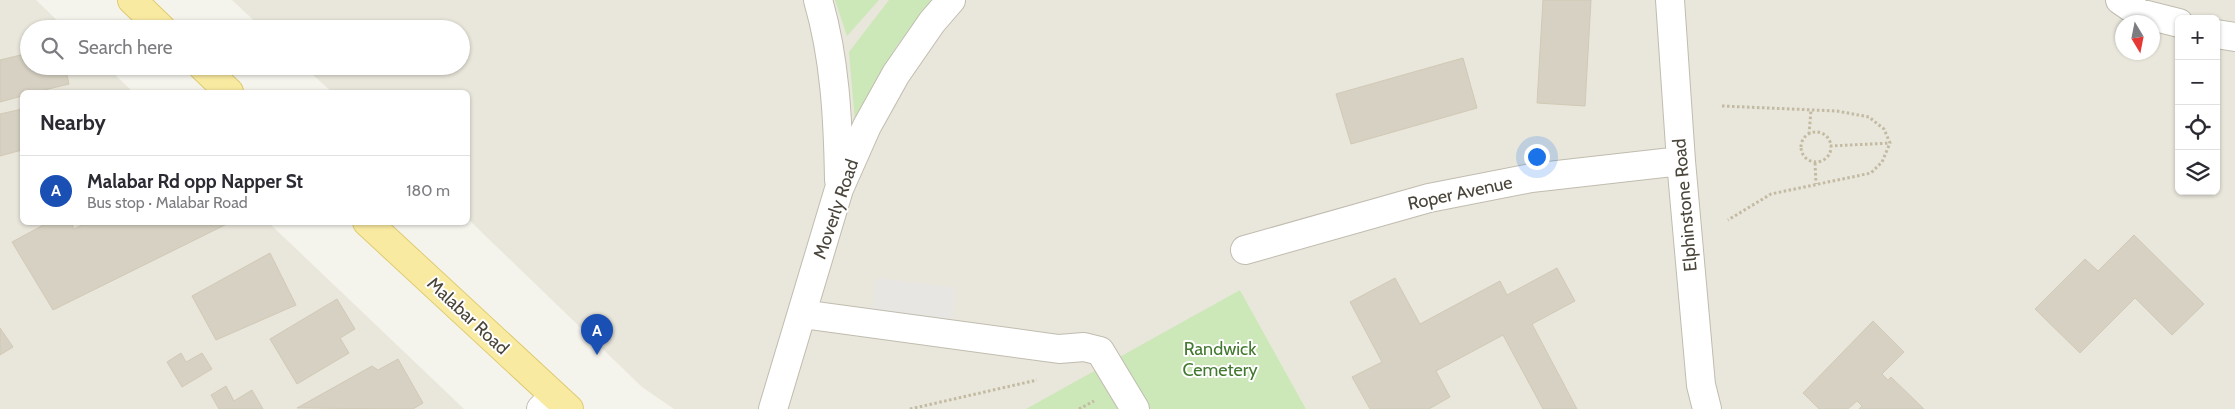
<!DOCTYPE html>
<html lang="en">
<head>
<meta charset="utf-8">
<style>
	body { margin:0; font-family:Cabin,sans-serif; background:#f2f2f3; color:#2b2b33 }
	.controls { position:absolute; right:15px; top:15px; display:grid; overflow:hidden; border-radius:8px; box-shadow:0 1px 4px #0004 }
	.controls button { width:45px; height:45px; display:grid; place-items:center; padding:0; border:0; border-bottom:1px solid #e1e1e2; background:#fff; color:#2b2b33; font:25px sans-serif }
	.compass { position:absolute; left:2115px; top:15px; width:45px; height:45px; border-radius:50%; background:#fff; box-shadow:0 1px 4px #0004; rotate:170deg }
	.you { position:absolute; left:1536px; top:156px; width:18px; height:18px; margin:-12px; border:4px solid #fff; border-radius:50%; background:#1a73e8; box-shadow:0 0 0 8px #1a73e833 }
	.badge { display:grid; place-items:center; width:32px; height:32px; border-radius:50%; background:#d93025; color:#fff; font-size:16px; font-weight:700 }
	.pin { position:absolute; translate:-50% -41px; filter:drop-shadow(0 1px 2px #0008) }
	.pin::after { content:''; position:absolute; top:26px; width:18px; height:15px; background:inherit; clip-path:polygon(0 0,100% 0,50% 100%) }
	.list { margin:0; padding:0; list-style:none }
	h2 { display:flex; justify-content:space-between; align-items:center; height:65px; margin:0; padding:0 20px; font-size:21px }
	h2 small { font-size:16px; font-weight:400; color:#7c7c81 }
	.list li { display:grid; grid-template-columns:32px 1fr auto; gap:15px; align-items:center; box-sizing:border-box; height:70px; padding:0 20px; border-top:1px solid #e1e1e2 }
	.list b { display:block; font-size:19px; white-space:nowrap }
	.list p { margin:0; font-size:16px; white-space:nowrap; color:#7c7c81 }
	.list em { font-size:16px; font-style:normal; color:#7c7c81 }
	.icon { flex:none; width:28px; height:28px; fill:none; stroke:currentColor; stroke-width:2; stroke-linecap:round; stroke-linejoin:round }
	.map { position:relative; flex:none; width:2235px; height:409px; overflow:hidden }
	.search { position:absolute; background:#fff; box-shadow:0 1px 4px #0004; left:20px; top:20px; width:450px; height:55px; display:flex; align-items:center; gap:12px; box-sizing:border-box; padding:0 18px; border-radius:28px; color:#7c7c81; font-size:19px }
	.panel { position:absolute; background:#fff; box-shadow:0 1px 4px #0004; left:20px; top:90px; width:450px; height:135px; border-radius:8px }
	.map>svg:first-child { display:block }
</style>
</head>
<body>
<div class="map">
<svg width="2235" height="409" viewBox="0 0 2235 409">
	<rect width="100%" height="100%" fill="#f5f4ec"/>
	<path fill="#e9e6db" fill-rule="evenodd" d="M0,0h36l30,29h-37v37h77l27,26h-111v130l247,1 195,186h-464z
		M232,0h2003v409h-929l-66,-119 -210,119h-356l-32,-22 -174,-168v-127h-136l-29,-26h158v-37h-198zM2179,19h37v172h-37zM2122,22h30v30h-30z"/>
	<path fill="#cce7b8" d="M835,0h44l-32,36z
		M889,0h42l-35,47 -41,75 -6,-70z
		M1240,290l66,119h-280z"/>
	<path fill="#e7e6e3" d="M877,278l79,10 -4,31 -80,-10z"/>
	<path fill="#d6d1c2" stroke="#d1c9b5" d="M1543,0h48l-6,106 -48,-3z
		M29,53v13h36l4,18 -33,8h-14v4l-22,6v-42z
		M1463,58l14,50 -126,36 -15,-50z
		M22,109v41l-22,6v-42z
		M49,222h22l3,7 14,-7h143l-178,88 -41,-68z
		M2134,235l70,69 -32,31 -37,-37 -55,55 -45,-44 50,-50 13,12z
		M270,253l26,52 -80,35 -24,-44z
		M1557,268l18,33 -43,23 45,85h-34l-40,-74 -67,36 14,26 -21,12h-59l-18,-32 30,-15 -32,-60 45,-24 25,46 80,-43 7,14z
		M337,299l18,30 -15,9 9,15 -52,31 -27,-45z
		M1873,321l31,31 -22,22 6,6 3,-3 33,32h-65l3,-3 -5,-5 -9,8h-29l-16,-16z
		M0,328l13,19 -13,8z
		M181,353l5,9 16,-9 10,16 -30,18 -15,-25z
		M398,359l25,44 -10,6 -116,-1 75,-42 6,4z
		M226,386l8,15 18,-11 11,19h-44l-8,-14z"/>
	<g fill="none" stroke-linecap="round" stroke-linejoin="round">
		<g stroke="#c0bcaf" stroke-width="30">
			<path id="minor" d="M818,0c17,58 20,120 21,180
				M1670,0l11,161 20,224 6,24
				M2120,0l19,13 40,10
				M2216,34l19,3
				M1245,250l184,-52 102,-20 150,-17
				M802,314l257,35 25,-2 16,4 35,58
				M541,409l13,-13
				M773,409l66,-220 28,-63 29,-52 36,-52 19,-22"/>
		</g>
		<g stroke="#decb71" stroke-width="30">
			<path id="major" d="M132,0l30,29
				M202,66l27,26
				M367,222l202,187"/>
		</g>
		<path stroke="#c2baa1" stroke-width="3" stroke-dasharray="2.5 2.5" stroke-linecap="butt" d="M1722,106l115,5 32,6 15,12 6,14 -8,19 -11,11 -100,21 -43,26
			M1801 147a15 15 0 1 1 30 0a15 15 0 1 1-30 0Z
			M1809,134l2,-24
			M1830,146l60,-3
			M1815,163l1,21
			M910,409l127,-29
			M1079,409l15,-8"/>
		<use href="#minor" stroke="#fff" stroke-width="28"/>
		<use href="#major" stroke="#f9eaa1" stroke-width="28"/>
	</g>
	<g text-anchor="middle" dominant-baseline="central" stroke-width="4" stroke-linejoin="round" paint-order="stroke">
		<g font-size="18" fill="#4a453a" stroke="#fff">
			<text transform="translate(1460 193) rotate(-12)">Roper Avenue</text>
			<text transform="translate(1685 205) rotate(-95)">Elphinstone Road</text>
			<text transform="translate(836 209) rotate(-71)">Moverly Road</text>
			<text transform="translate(468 316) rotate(43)">Malabar Road</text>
		</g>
		<g font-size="18" fill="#42792f" stroke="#fff">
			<text x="1220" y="349">Randwick<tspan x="1220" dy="21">Cemetery</tspan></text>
		</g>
	</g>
</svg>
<div class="controls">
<button>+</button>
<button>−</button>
<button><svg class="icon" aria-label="locate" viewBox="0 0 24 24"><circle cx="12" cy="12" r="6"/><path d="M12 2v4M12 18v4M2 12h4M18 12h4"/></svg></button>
<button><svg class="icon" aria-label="layers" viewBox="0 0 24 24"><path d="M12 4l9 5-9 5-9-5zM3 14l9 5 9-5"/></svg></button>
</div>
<svg class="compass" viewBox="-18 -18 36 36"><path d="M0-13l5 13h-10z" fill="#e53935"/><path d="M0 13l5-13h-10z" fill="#7c7c81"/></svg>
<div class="you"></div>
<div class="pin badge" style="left:597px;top:355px;background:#1a4fb4">A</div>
<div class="search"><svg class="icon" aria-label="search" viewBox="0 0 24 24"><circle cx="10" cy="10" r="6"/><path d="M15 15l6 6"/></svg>Search here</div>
<section class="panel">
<h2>Nearby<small></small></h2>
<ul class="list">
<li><span class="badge" style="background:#1a4fb4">A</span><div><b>Malabar Rd opp Napper St</b><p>Bus stop · Malabar Road</p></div><em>180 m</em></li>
</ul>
</section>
</div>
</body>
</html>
